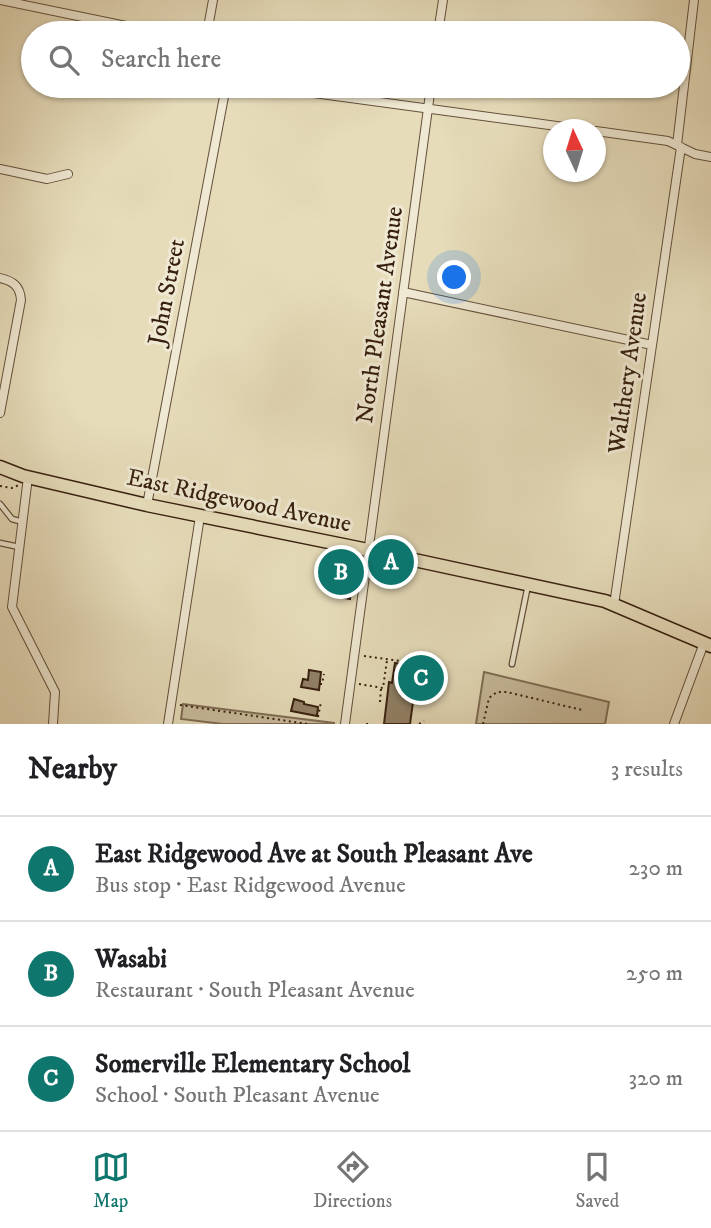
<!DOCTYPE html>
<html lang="en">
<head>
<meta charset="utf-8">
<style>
	body { margin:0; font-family:"IM FELL DW Pica",serif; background:#f6f6f6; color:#202124 }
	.compass { position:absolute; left:543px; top:119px; width:63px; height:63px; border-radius:50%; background:#fff; box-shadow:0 2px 5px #0004; rotate:356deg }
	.you { position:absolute; left:455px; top:278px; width:24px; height:24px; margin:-18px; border:5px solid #fff; border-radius:50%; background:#1a73e8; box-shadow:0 0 0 10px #1a73e833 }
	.badge { display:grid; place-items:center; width:46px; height:46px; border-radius:50%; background:#0f766e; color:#fff; font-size:23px; font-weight:700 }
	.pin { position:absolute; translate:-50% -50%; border:4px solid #fff; box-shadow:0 2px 7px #0006 }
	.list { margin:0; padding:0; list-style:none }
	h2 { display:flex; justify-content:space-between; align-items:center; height:91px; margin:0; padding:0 28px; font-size:30px }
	h2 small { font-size:23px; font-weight:400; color:#757577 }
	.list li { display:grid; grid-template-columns:46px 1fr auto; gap:21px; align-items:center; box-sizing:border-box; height:105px; padding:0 28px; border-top:2px solid #e0e0e0 }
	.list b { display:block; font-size:26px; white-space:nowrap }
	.list p { margin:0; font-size:23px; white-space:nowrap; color:#757577 }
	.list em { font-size:23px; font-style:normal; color:#757577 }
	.icon { flex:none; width:38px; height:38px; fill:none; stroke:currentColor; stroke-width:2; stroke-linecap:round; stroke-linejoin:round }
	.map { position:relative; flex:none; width:711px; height:724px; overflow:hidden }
	.search { position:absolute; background:#fff; box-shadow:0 2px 5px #0004; left:21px; right:21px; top:21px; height:77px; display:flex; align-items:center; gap:18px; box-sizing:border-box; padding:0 24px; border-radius:38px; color:#757577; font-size:26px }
	.sheet { height:406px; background:#fff }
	nav { display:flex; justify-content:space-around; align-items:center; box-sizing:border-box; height:98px; border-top:2px solid #e0e0e0; background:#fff; font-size:19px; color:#757577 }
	nav a { display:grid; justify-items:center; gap:4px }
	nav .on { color:#0f766e }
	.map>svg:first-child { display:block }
</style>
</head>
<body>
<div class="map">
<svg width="711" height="724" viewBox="0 0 711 724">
	<rect width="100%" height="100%" fill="#e6dcba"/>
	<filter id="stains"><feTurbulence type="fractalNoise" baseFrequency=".00286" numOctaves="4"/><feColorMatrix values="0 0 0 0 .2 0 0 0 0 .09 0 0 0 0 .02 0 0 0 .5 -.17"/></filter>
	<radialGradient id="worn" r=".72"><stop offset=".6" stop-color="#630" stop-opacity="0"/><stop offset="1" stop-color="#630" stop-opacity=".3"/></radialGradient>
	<path fill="#c8bc9d" stroke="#806e56" stroke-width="2" d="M484,672l125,30 -4,22h-129z
		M183,704l151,19v1h-111l-42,-5z"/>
	<path fill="#928268" stroke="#37200f" stroke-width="2" d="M338,569l16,2 -4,28 -16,-3z
		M395,663l36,5 -3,21 -13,-2 -5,37h-26l5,-42 3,1z
		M309,670l12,2 -2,18 -18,-3 2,-8 5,1z
		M294,699l10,3v2l14,3 -1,9 -26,-5z"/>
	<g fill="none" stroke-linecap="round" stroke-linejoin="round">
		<g stroke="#634f3a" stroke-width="7">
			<path id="service" d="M0,504l12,15 11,3
				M0,543l19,4
				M512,664l16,-79"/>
		</g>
		<g stroke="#634f3a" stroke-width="10">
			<path id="minor" d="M0,0l160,33
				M207,33l6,-33
				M438,33l5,-33
				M262,86l324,44
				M596,131l72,10 27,13 16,3
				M677,145l17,-145
				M0,169l47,10 21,-5
				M0,278c13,3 20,8 21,22l-21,113
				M403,292l249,53
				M28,477l-16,130 43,85 -2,32
				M147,505l79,-419
				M614,605l67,-458
				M168,724l32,-208
				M345,724l86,-638
				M674,724l30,-81"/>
		</g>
		<g stroke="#37200f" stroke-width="15">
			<path id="primary" d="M0,467l23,9 124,29 221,45 237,51 106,45"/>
		</g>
		<path stroke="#37200f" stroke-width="2" stroke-dasharray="2 3.5" stroke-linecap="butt" d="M0,486l12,2 7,-3
			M364,656l43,6 10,4
			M320,684h2l2,-10
			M359,684l24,4 4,-28
			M380,702l1,-13
			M180,705l128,19
			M318,717l3,-15
			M366,724h4
			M419,724l5,-3
			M483,724l6,-26 8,-6h10l75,18"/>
		<use href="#service" stroke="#efe8d2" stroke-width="4.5"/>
		<use href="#minor" stroke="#efe8d2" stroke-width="8"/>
		<use href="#primary" stroke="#e6dcba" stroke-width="12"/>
	</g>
	<g text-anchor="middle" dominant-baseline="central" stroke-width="6" stroke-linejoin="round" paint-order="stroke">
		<g font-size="24" fill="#37200f" stroke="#efe8d2">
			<text transform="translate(167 292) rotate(-79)">John Street</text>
			<text transform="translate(380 315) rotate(-82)">North Pleasant Avenue</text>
			<text transform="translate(628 373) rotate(-82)">Walthery Avenue</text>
			<text transform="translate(239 501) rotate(12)">East Ridgewood Avenue</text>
		</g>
	</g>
	<rect width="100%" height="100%" filter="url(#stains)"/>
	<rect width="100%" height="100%" fill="url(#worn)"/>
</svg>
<svg class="compass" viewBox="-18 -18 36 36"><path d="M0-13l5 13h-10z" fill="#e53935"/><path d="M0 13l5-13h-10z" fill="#757577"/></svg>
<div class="you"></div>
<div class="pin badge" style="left:391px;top:562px">A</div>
<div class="pin badge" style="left:341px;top:572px">B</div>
<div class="pin badge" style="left:421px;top:678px">C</div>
<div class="search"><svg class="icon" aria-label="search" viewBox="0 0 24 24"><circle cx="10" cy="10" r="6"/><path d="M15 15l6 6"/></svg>Search here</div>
</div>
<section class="sheet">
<h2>Nearby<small>3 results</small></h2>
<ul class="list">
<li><span class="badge">A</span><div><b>East Ridgewood Ave at South Pleasant Ave</b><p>Bus stop · East Ridgewood Avenue</p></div><em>230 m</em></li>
<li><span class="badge">B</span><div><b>Wasabi</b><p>Restaurant · South Pleasant Avenue</p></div><em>250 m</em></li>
<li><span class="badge">C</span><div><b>Somerville Elementary School</b><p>School · South Pleasant Avenue</p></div><em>320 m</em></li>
</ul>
</section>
<nav>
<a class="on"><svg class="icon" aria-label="map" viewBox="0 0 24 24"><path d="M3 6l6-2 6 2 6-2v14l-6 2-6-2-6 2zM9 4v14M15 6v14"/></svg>Map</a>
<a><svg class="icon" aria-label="directions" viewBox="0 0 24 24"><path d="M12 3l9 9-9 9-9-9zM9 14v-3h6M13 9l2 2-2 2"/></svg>Directions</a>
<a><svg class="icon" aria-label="saved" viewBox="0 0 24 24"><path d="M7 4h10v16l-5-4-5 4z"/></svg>Saved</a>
</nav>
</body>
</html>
